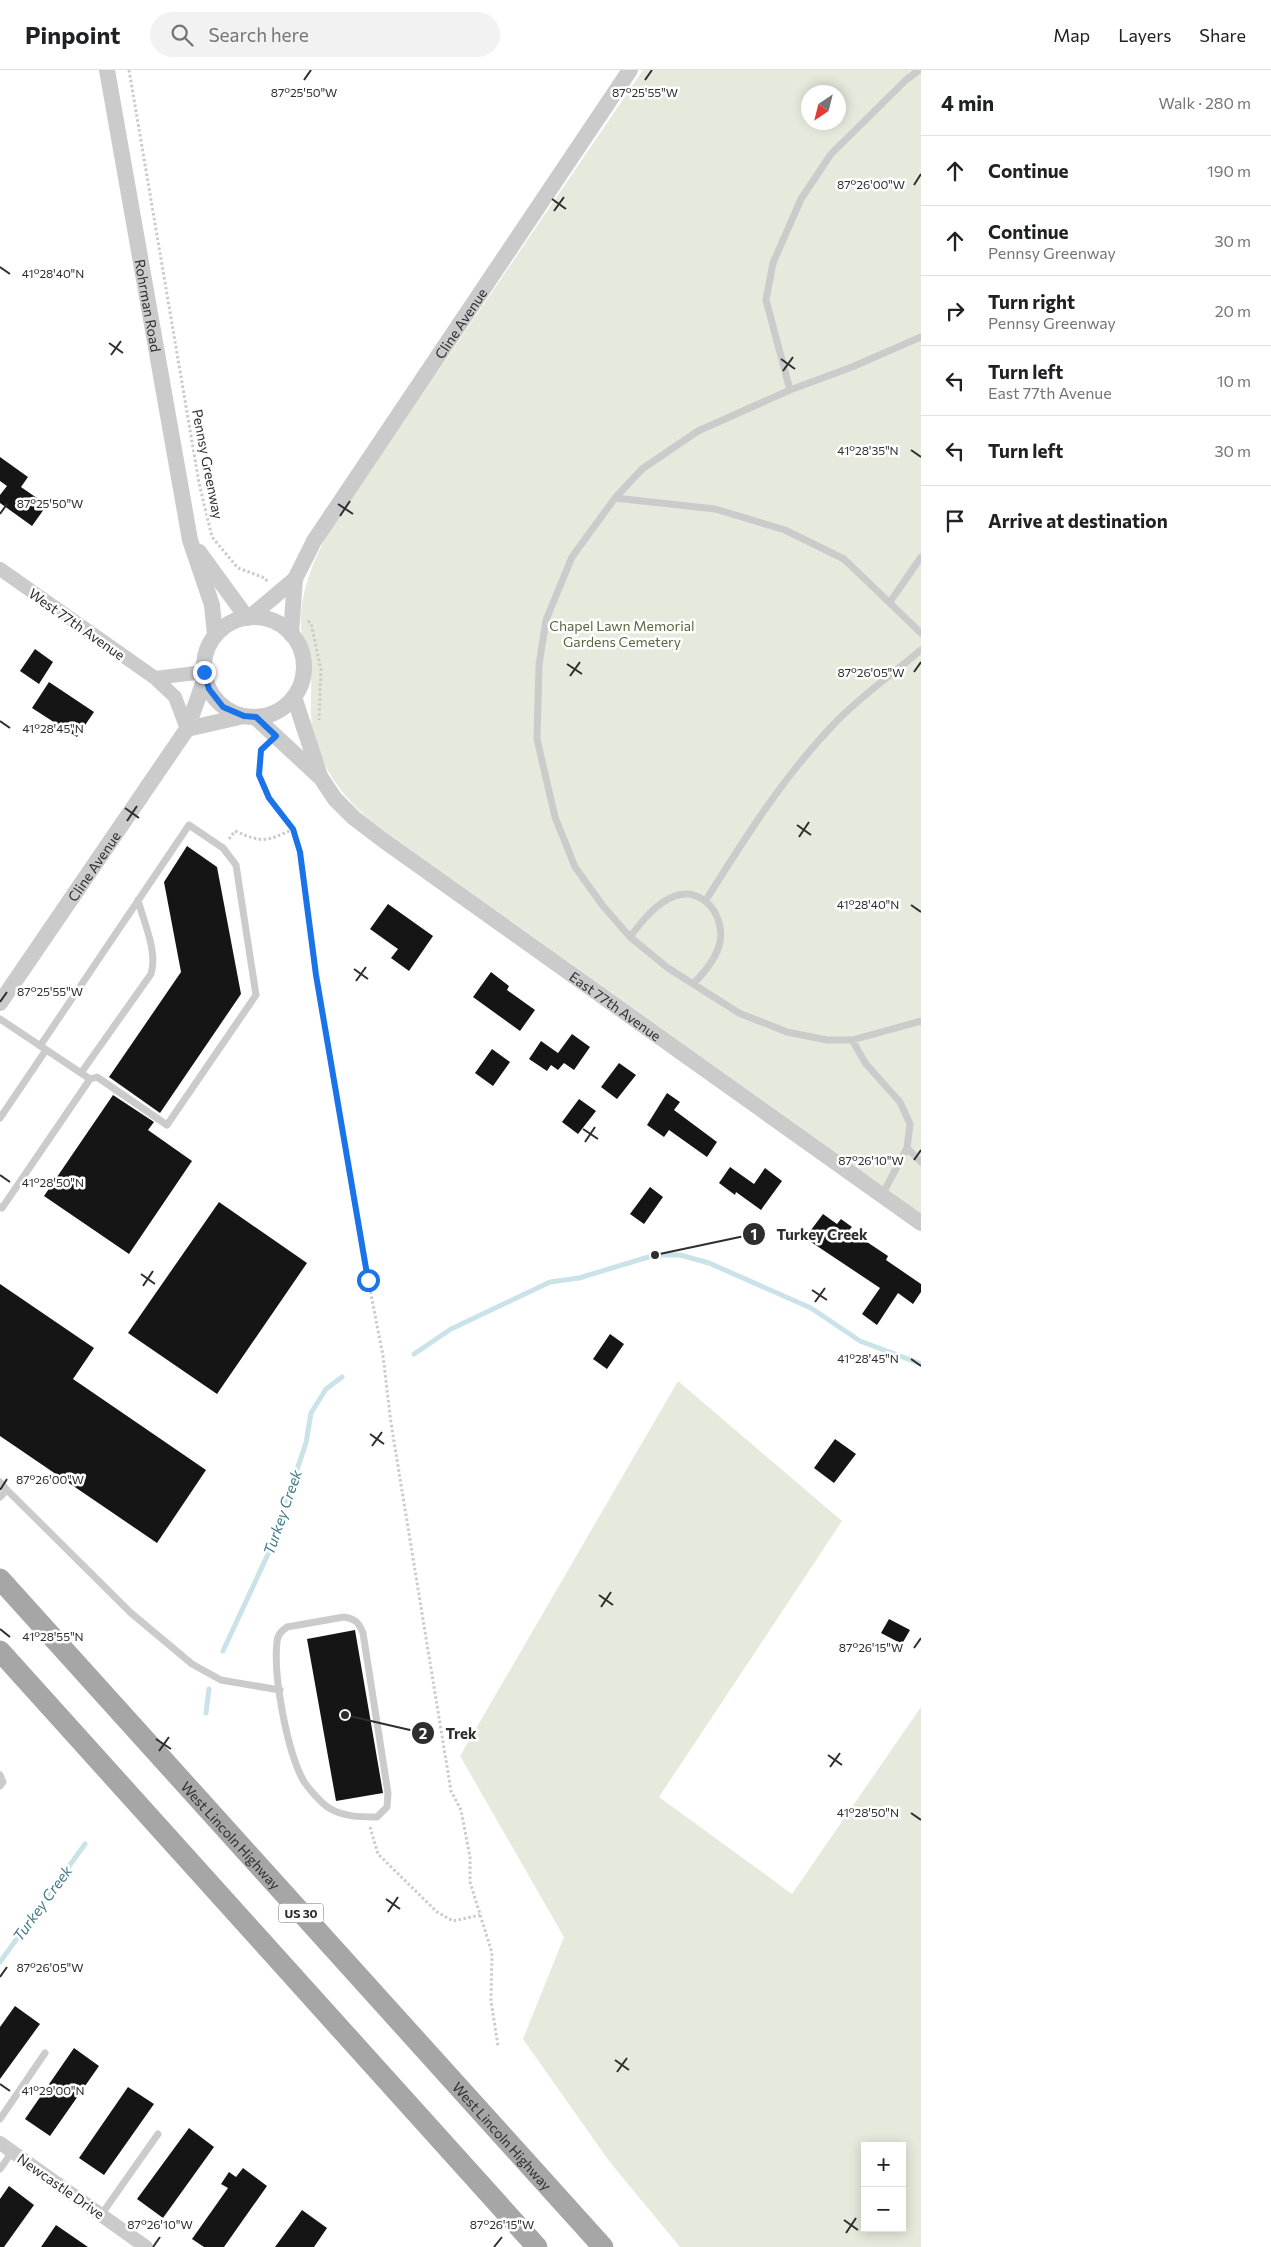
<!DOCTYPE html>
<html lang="en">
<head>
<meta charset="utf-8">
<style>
	body { margin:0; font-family:Commissioner,sans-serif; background:#f2f2f2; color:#202124 }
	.controls { position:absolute; right:15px; bottom:15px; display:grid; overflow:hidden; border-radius:0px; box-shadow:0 2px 12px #0003 }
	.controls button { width:45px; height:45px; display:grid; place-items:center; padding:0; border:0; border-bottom:1px solid #e0e0e0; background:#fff; color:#202124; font:25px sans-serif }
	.compass { position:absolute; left:801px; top:15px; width:45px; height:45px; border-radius:50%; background:#fff; box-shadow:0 2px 12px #0003; rotate:215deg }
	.stop { position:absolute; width:15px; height:15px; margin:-11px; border:4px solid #1a73e8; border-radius:50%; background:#fff }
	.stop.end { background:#1a73e8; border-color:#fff; box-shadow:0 1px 5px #0008 }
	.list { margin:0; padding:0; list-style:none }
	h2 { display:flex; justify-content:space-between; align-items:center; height:65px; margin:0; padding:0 20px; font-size:21px }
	h2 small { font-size:16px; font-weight:400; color:#757577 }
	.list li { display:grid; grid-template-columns:32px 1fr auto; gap:15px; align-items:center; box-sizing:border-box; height:70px; padding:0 20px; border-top:1px solid #e0e0e0 }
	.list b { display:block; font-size:19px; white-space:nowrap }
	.list p { margin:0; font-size:16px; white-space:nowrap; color:#757577 }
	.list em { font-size:16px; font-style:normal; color:#757577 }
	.icon { flex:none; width:28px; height:28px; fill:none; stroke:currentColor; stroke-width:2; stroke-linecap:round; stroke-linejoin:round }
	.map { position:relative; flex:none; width:921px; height:2177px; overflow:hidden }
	header { display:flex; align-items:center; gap:30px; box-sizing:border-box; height:70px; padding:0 25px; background:#fff; border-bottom:1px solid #e0e0e0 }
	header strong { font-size:24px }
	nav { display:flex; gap:28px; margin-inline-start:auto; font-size:18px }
	.search { width:350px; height:45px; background:#f2f2f2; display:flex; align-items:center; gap:12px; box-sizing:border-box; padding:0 18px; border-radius:28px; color:#757577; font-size:19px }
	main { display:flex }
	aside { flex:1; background:#fff }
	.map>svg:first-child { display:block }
</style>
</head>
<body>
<header>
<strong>Pinpoint</strong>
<div class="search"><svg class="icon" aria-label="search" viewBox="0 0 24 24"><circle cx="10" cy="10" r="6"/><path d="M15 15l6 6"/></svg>Search here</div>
<nav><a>Map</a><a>Layers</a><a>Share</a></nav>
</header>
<main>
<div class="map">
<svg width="921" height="2177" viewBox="0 0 921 2177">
	<rect width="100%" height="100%" fill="#fff"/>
	<path fill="#e6eadc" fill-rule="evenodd" d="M643,0h278v1143l-546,-389c-30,-23 -57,-59 -63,-97 -3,-19 1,-39 -2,-58 -1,-11 -7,-22 -8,-33 -6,-35 11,-76 28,-106zM808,22h30v30h-30z
		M678,1311l164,140 -183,276 133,97 129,-187v540h-241l-71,-86 -86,-122 41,-102 -104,-181zM865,2076h37v82h-37z"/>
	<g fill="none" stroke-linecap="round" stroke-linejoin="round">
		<path stroke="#c9e3e9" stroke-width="5" d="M414,1284l37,-25 99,-47 29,-4 76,-23h25l29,8 102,45 49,33 61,23
			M223,1581l46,-99 37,-109 5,-30 15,-24 16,-12
			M206,1643l3,-24
			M0,1892l85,-118"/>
	</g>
	<path fill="#151515" d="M0,387l28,20 -7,10 26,18 -15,21 -32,-23v-8l7,-9 -7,-5z
		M35,579l18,13 -14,22 -19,-13z
		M49,612l45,30 -17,25 -45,-29z
		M187,776l30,21 24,127 -81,119 -51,-36 72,-105 -17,-90z
		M388,834l45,32 -24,35 -18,-13 7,-9 -28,-20z
		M491,902l18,14 -2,4 28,20 -15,21 -47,-34z
		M572,964l18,13 -16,23 -10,-7 -6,7 -7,-5 -4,6 -18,-12 12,-18 17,12z
		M492,979l18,13 -17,24 -18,-13z
		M619,993l17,12 -19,24 -16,-12z
		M667,1023l13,9 -6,8 43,32 -10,15 -38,-27 -5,7 -17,-12z
		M113,1025l41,27 -6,8 44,31 -63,93 -85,-58z
		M579,1029l17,12 -18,23 -16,-12z
		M730,1097l24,17 11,-16 17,13 -21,29 -25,-18 -1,3 -16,-12z
		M650,1117l13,10 -19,27 -14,-10z
		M219,1132l88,61 -90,131 -89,-61z
		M823,1144l14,10 4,-5 11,8 -3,3 39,26 -2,4 35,24v8l-8,12 -15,-11 -21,32 -15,-11 18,-26 -75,-50z
		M0,1214l94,64 -21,31 133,91 -49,73 -157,-107z
		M610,1264l14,10 -17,25 -14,-10z
		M835,1369l21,15 -22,29 -20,-15z
		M889,1549l21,11 -8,14 -21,-11z
		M355,1560l28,163 -47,8 -29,-162z
		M15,1936l25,18 -40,55v-52z
		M74,1978l25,18 -49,70 -25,-17z
		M128,2017l26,17 -50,71 -25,-17z
		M189,2058l25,19 -51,71 -26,-19z
		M243,2098l24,18 -43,61h-20l-12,-8 36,-51 -7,-4 8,-12 7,5z
		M9,2116l25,19 -30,42h-4v-48z
		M302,2140l25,18 -13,19h-39z
		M56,2155l32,22h-47z"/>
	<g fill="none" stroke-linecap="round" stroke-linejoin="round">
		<path stroke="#cbcbcb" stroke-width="3" stroke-dasharray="2.5 2.5" stroke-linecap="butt" d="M129,0l70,413 13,54 26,31 27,10 3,5
			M308,551l3,2 10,47 -2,50
			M266,676l-5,4 -2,25 10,23 24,31 7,23 16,123 40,242 27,139 8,67 60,368 10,19 9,47v25l22,71 -1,48 7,45
			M229,769l6,-8c28,12 31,11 58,-2
			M370,1757l8,27 59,58 16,9 27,-6"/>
		<path stroke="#cbcbcb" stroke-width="7" d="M921,267l-69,30 -62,23 -92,41 -56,38 -27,29 -43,59 -26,63 -7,45 -2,74 18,78 20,50 28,39 27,31 38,31 71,45 48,19 40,8h25l69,-19
			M790,320l-24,-90 7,-37 28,-64 30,-45 75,-74 13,-10
			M615,428l100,11 70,21 59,29 77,74
			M890,532l31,-45
			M706,830c39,-62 77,-123 128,-176 24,-26 60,-51 87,-74
			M630,867c12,-16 26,-34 45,-41 28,-10 50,20 45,46 -3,15 -16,31 -27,42
			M0,949l90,60 -88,129 -2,-1
			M852,970l14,24 34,38 10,22 -3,24 -25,47
			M40,976l149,-221 34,23 13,17 20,130 -89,130 -70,-48 -7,2
			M81,1003l70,-99c7,-22 -7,-51 -13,-74
			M0,1048l46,-68
			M907,1078l14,14
			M0,1412l7,8 -7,7
			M7,1420l124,123 61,51 29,16 59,10
			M344,1547c12,2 15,6 19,16l25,160 -1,14 -10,10c-17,0 -33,0 -48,-9 -8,-5 -21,-20 -26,-28 -16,-30 -30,-104 -26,-138 0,-7 4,-11 10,-15z
			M0,1705l3,7 -3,4
			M0,2049l45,-66
			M0,2099l12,-17
			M101,2145l57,-81"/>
		<path stroke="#cbcbcb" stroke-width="14" d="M0,499l155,109 20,19 12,32
			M155,608l49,-6
			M0,2073l146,104"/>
		<g stroke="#cbcbcb" stroke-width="16">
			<path id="s1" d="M107,0l83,470 22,65 3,30"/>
			<path d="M199,482l48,66"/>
			<path d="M250,547l45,-38"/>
			<circle cx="254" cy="597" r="50"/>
			<path id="s2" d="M291,564l4,-55 19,-38 316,-471"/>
			<path d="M294,627l26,79"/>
			<path id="s3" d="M255,647l66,61 14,21 19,19 29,22 538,383"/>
			<path d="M187,659l57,-13"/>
			<path id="s4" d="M0,933l187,-274 18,-51"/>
		</g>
		<g stroke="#a6a6a6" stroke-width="21">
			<path id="s5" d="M0,1509l603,668"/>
			<path d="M0,1581l537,596"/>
		</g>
	</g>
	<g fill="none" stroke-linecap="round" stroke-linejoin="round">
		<path stroke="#1a73e8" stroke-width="6" d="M204,602l5,17 14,18 21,9 12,1 20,19 -15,14 -2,25 10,23 24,31 7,23 16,123 52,305"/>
	</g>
	<path fill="none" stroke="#2e2e2e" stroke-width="2" d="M304,10l7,-10M645,10l7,-10M914,115l7,-11M552,129l14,10M554,141l10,-14M0,197l10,7M109,273l14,10M111,285l10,-14M781,289l14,10M783,301l10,-14M911,380l10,7M338,434l15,10M0,444l7,-10M340,446l10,-15M567,594l15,10M914,602l7,-10M570,606l10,-14M0,651l10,7M125,738l14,10M127,751l10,-15M797,755l14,10M799,767l10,-15M911,835l10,7M354,899l14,10M356,911l10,-14M0,932l7,-10M583,1059l15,10M585,1072l10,-15M914,1090l7,-10M0,1105l10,7M141,1204l14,10M143,1216l10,-15M812,1220l15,10M815,1232l10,-14M911,1289l10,7M370,1364l14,10M372,1376l10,-14M0,1420l7,-11M599,1525l14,10M601,1537l10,-15M0,1559l10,8M914,1578l7,-10M156,1669l15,10M159,1681l10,-14M828,1685l14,10M830,1697l10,-14M911,1743l10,7M386,1829l14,10M388,1842l10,-15M0,1907l7,-10M615,1990l14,10M617,2002l10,-14M0,2014l10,7M844,2150l14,10M846,2163l10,-15M153,2177l7,-10M494,2177l8,-10"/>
	<g text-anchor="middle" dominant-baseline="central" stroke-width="5" stroke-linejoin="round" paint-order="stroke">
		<rect fill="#fff" stroke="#6d6d6d" stroke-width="1" x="278.5" y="1833.5" width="45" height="19" rx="4"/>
		<g font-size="12" font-weight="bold" fill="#2e2e2e">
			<text x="301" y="1843">US 30</text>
		</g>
		<g font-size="14" fill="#2e2e2e" stroke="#fff">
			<text stroke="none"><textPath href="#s1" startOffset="239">Rohrman Road</textPath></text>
			<text stroke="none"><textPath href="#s2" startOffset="360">Cline Avenue</textPath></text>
			<text transform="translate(208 394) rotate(79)">Pennsy Greenway</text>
			<text transform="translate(77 554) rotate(35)">West 77th Avenue</text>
			<text stroke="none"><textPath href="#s4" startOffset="166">Cline Avenue</textPath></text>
			<text stroke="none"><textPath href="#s3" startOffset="464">East 77th Avenue</textPath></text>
			<text stroke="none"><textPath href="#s5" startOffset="345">West Lincoln Highway</textPath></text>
			<text stroke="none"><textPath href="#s5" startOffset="750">West Lincoln Highway</textPath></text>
			<text transform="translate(61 2116) rotate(35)">Newcastle Drive</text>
		</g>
		<g font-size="14" fill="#58663e" stroke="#fff">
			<text x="622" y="555">Chapel Lawn Memorial<tspan x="622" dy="16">Gardens Cemetery</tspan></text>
		</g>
		<g font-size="15" font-style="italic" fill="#417c8a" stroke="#fff">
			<text transform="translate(282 1442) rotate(-71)">Turkey Creek</text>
			<text transform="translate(42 1833) rotate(-54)">Turkey Creek</text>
		</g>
	</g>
	<g font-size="12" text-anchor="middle" fill="#2e2e2e" stroke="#fff" stroke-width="5" stroke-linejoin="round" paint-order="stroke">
		<text x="304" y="27">87°25'50"W</text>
		<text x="645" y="27">87°25'55"W</text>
		<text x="871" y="119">87°26'00"W</text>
		<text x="53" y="208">41°28'40"N</text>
		<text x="868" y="385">41°28'35"N</text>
		<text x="50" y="438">87°25'50"W</text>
		<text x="871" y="607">87°26'05"W</text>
		<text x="53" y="663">41°28'45"N</text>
		<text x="868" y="839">41°28'40"N</text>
		<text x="50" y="926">87°25'55"W</text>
		<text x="871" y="1095">87°26'10"W</text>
		<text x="53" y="1117">41°28'50"N</text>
		<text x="868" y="1293">41°28'45"N</text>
		<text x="50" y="1414">87°26'00"W</text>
		<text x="53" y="1571">41°28'55"N</text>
		<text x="871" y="1582">87°26'15"W</text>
		<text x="868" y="1747">41°28'50"N</text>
		<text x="50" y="1902">87°26'05"W</text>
		<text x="53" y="2025">41°29'00"N</text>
		<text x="160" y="2159">87°26'10"W</text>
		<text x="502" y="2159">87°26'15"W</text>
	</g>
	<path fill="none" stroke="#2e2e2e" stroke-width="2" d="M655 1185L754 1164M345 1645L423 1663"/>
	<g fill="#2e2e2e" stroke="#fff" stroke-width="2">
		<circle cx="655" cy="1185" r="5"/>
		<circle cx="345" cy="1645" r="5"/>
		<circle cx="754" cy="1164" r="12"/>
		<circle cx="423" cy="1663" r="12"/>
	</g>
	<g font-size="15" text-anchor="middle" font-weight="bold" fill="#fff">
		<text x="754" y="1170">1</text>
		<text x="423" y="1669">2</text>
	</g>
	<g font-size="15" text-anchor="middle" font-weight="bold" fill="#2e2e2e" stroke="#fff" stroke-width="5" stroke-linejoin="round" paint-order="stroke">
		<text x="822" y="1170">Turkey Creek</text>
		<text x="461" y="1669">Trek</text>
	</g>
</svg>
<div class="controls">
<button>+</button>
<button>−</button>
</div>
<svg class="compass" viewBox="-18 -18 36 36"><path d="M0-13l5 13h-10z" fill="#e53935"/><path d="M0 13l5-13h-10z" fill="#757577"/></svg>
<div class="stop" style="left:368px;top:1210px"></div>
<div class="stop end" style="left:204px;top:602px"></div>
</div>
<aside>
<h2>4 min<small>Walk · 280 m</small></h2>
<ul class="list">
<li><svg class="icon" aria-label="ahead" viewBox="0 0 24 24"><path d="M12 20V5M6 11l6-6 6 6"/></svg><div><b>Continue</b></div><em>190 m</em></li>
<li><svg class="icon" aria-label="ahead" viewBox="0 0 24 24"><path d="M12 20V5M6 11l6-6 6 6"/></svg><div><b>Continue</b><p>Pennsy Greenway</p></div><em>30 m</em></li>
<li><svg class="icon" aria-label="right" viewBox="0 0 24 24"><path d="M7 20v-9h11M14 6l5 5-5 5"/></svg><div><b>Turn right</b><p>Pennsy Greenway</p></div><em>20 m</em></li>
<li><svg class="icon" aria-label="left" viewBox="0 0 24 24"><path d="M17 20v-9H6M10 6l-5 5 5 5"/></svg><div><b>Turn left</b><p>East 77th Avenue</p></div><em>10 m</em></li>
<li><svg class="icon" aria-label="left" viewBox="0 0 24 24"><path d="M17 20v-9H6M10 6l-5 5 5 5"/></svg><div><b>Turn left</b></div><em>30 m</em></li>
<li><svg class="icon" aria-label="arrive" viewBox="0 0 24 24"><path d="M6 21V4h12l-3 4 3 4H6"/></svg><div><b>Arrive at destination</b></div></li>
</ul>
</aside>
</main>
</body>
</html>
